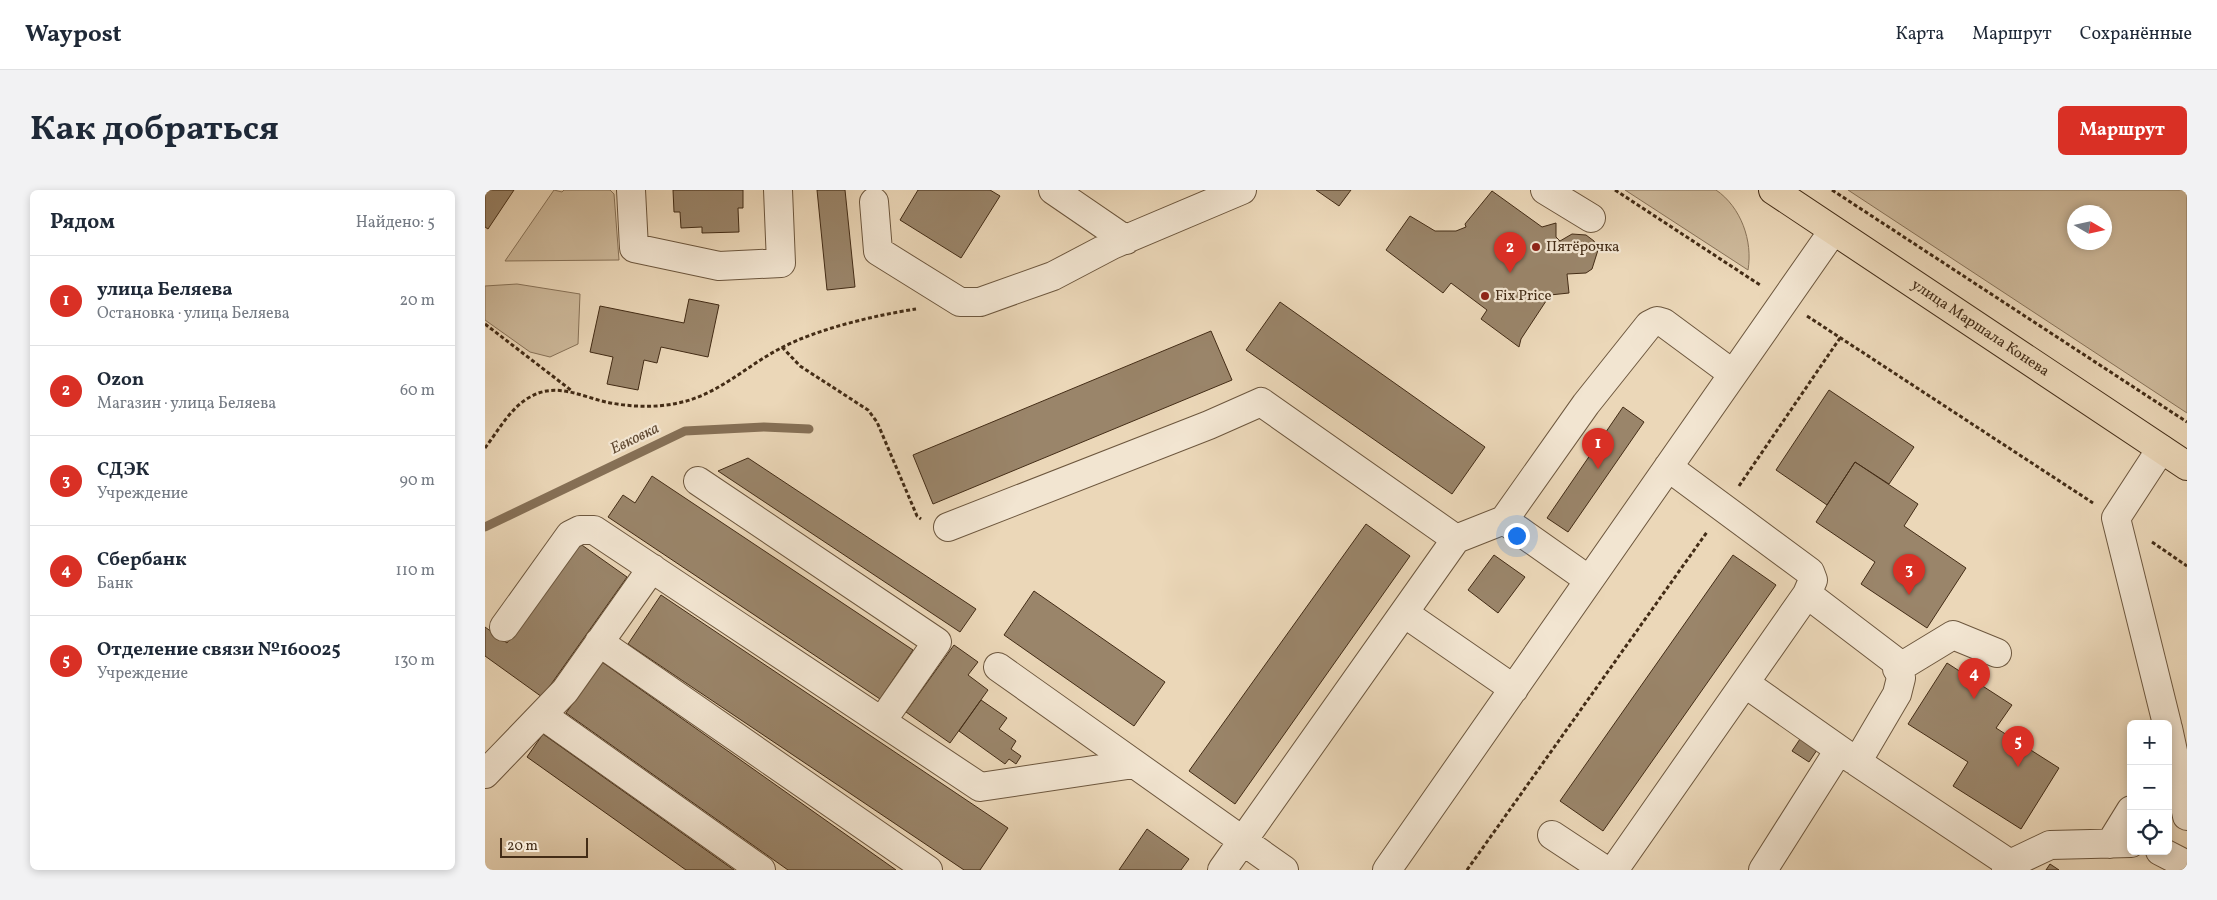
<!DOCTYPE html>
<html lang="ru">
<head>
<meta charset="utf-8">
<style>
	body { margin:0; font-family:Vollkorn,serif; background:#f2f2f3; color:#1f2937 }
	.controls { position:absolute; right:15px; bottom:15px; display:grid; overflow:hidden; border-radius:8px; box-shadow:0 2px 8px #0003 }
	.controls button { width:45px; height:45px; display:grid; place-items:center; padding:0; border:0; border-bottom:1px solid #e0e1e3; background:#fff; color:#1f2937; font:25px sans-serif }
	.compass { position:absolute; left:1582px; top:15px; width:45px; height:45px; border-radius:50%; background:#fff; box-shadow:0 2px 8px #0003; rotate:99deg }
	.scale { position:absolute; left:15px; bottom:12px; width:88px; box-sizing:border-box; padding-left:5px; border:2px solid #432c16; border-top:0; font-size:14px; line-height:18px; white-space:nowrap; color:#432c16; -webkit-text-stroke:4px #f2e5d1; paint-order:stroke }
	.you { position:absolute; left:1031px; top:345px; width:18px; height:18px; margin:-12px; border:4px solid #fff; border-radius:50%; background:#1a73e8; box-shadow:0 0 0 8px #1a73e833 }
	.badge { display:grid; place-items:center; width:32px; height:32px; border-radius:50%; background:#d93025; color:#fff; font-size:16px; font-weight:700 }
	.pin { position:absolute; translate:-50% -41px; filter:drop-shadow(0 1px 2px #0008) }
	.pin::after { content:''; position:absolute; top:26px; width:18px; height:15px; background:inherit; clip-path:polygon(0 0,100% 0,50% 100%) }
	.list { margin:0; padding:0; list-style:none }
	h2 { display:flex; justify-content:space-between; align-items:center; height:65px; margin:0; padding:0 20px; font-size:21px }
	h2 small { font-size:16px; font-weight:400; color:#747a83 }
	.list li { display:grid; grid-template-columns:32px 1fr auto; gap:15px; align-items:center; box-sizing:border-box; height:90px; padding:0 20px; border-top:1px solid #e0e1e3 }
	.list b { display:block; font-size:19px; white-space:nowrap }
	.list p { margin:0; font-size:16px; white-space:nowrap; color:#747a83 }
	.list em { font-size:16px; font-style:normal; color:#747a83 }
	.icon { flex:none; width:28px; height:28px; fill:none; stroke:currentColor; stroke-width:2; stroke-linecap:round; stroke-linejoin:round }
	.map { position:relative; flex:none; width:1702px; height:680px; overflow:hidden; border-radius:8px }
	header { display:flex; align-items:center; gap:30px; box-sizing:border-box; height:70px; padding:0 25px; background:#fff; border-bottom:1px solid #e0e1e3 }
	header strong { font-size:24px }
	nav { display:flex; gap:28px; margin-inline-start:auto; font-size:18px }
	.intro { display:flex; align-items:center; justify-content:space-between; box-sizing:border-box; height:120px; padding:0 30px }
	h1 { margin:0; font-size:35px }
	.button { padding:12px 22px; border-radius:8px; background:#d93025; color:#fff; font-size:18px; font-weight:700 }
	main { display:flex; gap:30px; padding:0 30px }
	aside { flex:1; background:#fff; border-radius:8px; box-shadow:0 2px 8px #0003 }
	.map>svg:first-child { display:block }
</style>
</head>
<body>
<header>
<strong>Waypost</strong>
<nav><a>Карта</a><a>Маршрут</a><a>Сохранённые</a></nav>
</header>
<div class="intro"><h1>Как добраться</h1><a class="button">Маршрут</a></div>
<main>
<aside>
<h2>Рядом<small>Найдено: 5</small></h2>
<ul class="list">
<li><span class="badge">1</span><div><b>улица Беляева</b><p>Остановка · улица Беляева</p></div><em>20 m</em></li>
<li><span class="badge">2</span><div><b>Ozon</b><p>Магазин · улица Беляева</p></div><em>60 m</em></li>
<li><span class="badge">3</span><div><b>СДЭК</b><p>Учреждение</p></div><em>90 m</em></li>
<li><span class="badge">4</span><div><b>Сбербанк</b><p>Банк</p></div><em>110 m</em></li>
<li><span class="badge">5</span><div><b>Отделение связи №160025</b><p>Учреждение</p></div><em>130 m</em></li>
</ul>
</aside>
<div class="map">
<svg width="1702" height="680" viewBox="0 0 1702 680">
	<rect width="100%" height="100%" fill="#ebd7b8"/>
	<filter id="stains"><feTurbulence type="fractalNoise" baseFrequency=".004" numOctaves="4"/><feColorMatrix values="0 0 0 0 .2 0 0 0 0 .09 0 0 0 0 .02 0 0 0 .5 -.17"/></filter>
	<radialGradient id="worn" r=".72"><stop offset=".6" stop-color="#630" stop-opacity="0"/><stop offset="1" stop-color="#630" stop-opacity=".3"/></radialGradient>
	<path fill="#ceba9c" stroke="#887359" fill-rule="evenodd" d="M69,0l8,2 2,-2h46l4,4 5,66 -114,1z
		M1140,0h91c25,17 37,51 32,80z
		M1363,0h339v223zM1620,22v30h-30v-30z
		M32,94l63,10 -2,50 -28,13 -20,-5 -45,-32v-34z"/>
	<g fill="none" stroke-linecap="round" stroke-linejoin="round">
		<path stroke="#867056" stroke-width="9" d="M0,337l200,-96 79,-4 45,2"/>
	</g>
	<path fill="#9a856a" stroke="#432c16" d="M0,0h29l-26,39 -3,-2z
		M188,0h70v18h-5l1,24 -37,1v-6l-21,1 -1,-16h-6z
		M332,0h28l10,97 -28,3z
		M433,0h72l10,6 -39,62 -61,-38z
		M831,0h35l-12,16z
		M1007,1l50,36 14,-4v14l4,4 12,-7 14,1 8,6 4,9 -6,19 -6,4 -19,1 2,19 -19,2 -29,44 -2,8 -38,-28 6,-9 -36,-27 -8,10 -57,-43 24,-34 25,15h21l10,-4 -1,-3z
		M204,109l30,6 -11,52 -47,-10 -4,16 -13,-3 -6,30 -31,-6 6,-27 -23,-5 10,-46 84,17z
		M795,112l205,145 -33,47 -206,-144z
		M726,141l21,49 -299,124 -20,-49z
		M1344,200l85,57 -25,37 -34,-22 -28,43 -51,-35z
		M1138,217l21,15 -76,110 -21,-14z
		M263,268l228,151 -16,23 -242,-161z
		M1370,272l63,42 -14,22 62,42 -39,60 -66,-44 14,-22 -59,-40z
		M167,286l261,174 -33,49 -272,-182 15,-22 12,8z
		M881,334l44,32 -175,248 -46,-33z
		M94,353l48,34 -85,120 -57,-41v-29l22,16z
		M1009,365l31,22 -27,36 -30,-23z
		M1248,365l43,30 -173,246 -43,-30z
		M549,401l131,91 -31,44 -130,-91z
		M176,405l347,233 -28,42h-16l-336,-226z
		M469,455l24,17 -10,13 20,15 -38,53 -44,-31z
		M117,472l294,208h-108l-222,-157z
		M1462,473l65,42 -16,23 63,40 -38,61 -68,-43 15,-24 -60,-38z
		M496,510l26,18 -8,11 17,12 -5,8 10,7 -5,8 -7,-5 -4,5 -46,-33z
		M58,544l191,136h-48l-159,-113z
		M1317,546l17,11 -10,15 -17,-11z
		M662,639l42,30 -8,11h-62z
		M1565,674l9,6h-13z"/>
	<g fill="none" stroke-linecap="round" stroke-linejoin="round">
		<g stroke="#6d573e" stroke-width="30">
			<path id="minor" d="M146,0l3,58 85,18 62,-3 -3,-73
				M568,0l73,50
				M1060,0l46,28
				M389,12l4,49 82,51h20l73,-26 59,-31 130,-55
				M1676,259l-45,69 51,206
				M1183,277l142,105 3,8 -6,14 88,67 6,17 -4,16 -40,68 153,102 -4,6
				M213,291l239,161 -55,79
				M1019,330l85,60
				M463,337l261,-102 52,-23 195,137
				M919,423l110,76
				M19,437l66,-92 10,-5h14l386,257 154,-23
				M114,452l329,228
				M513,477l286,203
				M1412,479l56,-34 44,18
				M1261,494l108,76
				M57,525l219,155
				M1683,538l19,88
				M0,584l80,-83 87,-123
				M1067,645l53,35
				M1625,654l21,-34
				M1675,661l27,14
				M1525,674l40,-19 81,-2
				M737,680l234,-331 48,-19 82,-116 63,-79 8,-4 7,2 69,51
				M902,680l446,-639
				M1129,680l193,-276
				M1278,680l76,-120"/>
		</g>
		<g stroke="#432c16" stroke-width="30">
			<g id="major">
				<path id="s1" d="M1288,0l414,276"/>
			</g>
		</g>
		<path stroke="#432c16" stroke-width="3" stroke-dasharray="4 2.5" stroke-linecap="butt" d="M1130,0l145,95
			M1347,0l355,232
			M1322,126l286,187
			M0,134l87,67
			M297,157l18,19 68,44 9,12 40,94 4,3
			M0,258c13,-17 26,-41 45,-51 26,-15 50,-1 76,5 23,5 50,6 72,1 40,-8 68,-37 103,-55 36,-19 95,-33 135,-39
			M1254,296l101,-148
			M1667,352l35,24
			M982,680l240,-338"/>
		<use href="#minor" stroke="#f2e5d1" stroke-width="28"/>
		<use href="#major" stroke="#ebd7b8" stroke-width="28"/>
	</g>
	<g fill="#8f2418" stroke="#f2e5d1" stroke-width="2">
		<circle cx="1051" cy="57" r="5"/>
		<circle cx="1000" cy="106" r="5"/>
	</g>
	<g text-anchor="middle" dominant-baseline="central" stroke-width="4.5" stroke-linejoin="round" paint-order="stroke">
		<g font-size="15" fill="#432c16" stroke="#f2e5d1" text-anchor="start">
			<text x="1061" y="57">Пятёрочка</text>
			<text x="1010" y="106">Fix Price</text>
		</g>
		<g font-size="15" fill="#432c16" stroke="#f2e5d1">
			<text stroke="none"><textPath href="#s1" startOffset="249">улица Маршала Конева</textPath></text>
		</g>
		<g font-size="16" font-style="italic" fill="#5f4831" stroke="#f2e5d1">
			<text transform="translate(150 249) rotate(-26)">Евковка</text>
		</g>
	</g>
	<rect width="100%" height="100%" filter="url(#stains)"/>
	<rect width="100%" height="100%" fill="url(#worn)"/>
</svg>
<div class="controls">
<button>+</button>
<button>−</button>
<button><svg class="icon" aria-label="locate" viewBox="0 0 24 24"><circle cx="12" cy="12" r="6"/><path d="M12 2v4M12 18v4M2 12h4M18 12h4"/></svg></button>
</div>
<svg class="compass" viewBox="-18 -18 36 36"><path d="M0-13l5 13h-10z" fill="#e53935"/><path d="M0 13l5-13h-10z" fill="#747a83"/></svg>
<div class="scale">20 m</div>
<div class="you"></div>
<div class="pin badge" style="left:1113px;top:279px">1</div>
<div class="pin badge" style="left:1025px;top:83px">2</div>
<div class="pin badge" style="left:1424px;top:405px">3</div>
<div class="pin badge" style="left:1489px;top:509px">4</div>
<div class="pin badge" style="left:1533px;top:577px">5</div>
</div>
</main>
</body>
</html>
